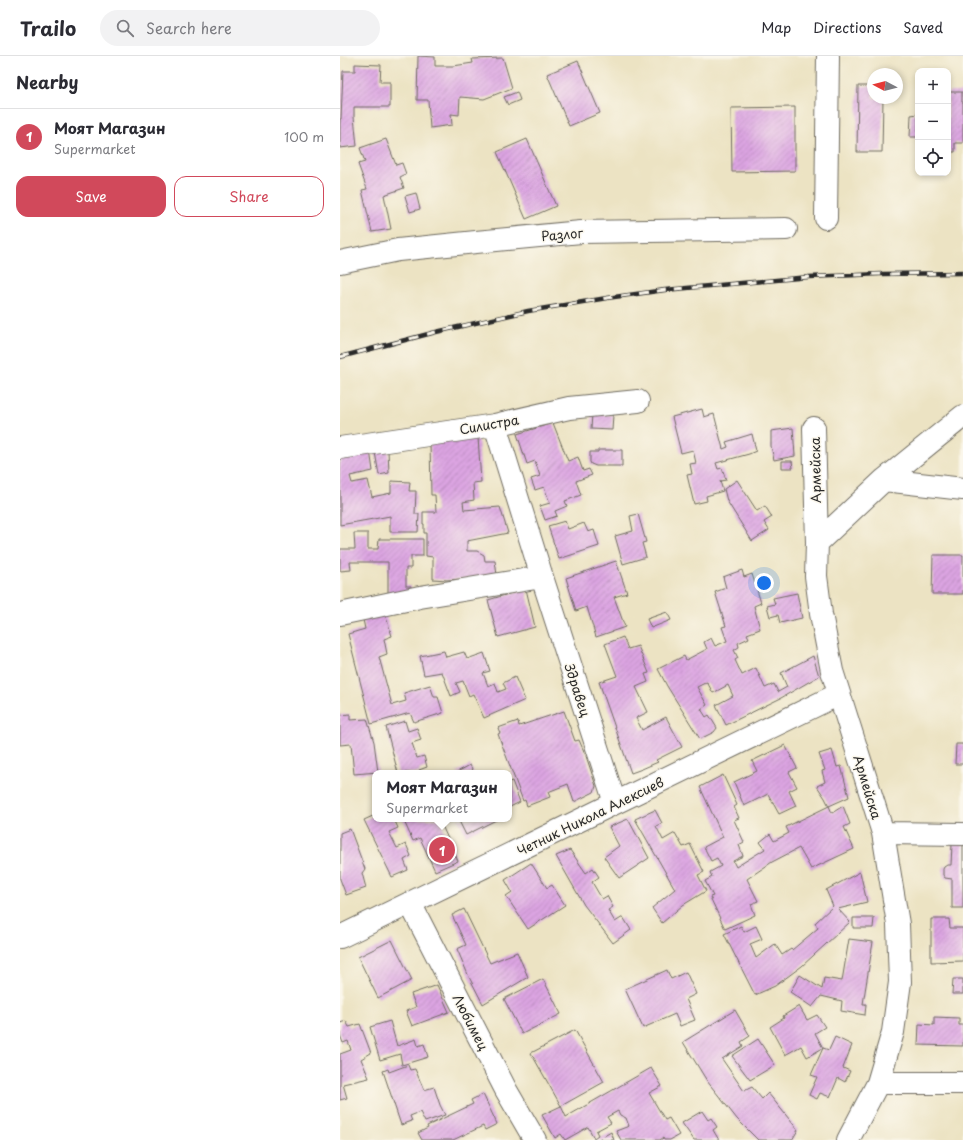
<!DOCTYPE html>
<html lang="en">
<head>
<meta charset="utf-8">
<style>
	body { margin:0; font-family:"Playpen Sans",sans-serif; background:#f2f2f3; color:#2b2b33 }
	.controls { position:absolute; right:12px; top:12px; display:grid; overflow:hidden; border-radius:8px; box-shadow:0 2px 6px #0003 }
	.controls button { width:36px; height:36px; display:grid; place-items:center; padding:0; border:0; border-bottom:1px solid #e1e1e2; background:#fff; color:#2b2b33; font:20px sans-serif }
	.compass { position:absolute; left:527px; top:12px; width:36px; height:36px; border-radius:50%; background:#fff; box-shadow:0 2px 6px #0003; rotate:277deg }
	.you { position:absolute; left:424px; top:527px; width:14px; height:14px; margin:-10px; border:3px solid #fff; border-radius:50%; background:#1a73e8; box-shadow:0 0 0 6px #1a73e833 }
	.badge { display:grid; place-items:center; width:26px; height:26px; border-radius:50%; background:#d1495b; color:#fff; font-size:13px; font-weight:700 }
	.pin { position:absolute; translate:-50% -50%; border:2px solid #fff; box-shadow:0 1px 4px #0006 }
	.popup { position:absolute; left:32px; top:714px; width:140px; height:52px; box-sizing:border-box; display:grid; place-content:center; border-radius:8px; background:#fff; filter:drop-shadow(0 1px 3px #0005); font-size:13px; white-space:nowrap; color:#7c7c81 }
	.popup b { font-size:15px; color:#2b2b33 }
	.popup::after { content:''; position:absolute; left:50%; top:100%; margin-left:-8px; border:8px solid transparent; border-top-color:#fff }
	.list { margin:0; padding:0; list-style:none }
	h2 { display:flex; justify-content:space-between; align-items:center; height:52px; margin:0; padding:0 16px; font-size:17px }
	h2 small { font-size:13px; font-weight:400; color:#7c7c81 }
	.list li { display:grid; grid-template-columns:26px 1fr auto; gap:12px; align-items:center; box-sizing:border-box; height:56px; padding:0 16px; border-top:1px solid #e1e1e2 }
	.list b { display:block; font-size:15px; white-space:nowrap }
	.list p { margin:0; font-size:13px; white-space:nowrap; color:#7c7c81 }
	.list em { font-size:13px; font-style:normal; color:#7c7c81 }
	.actions { display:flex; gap:8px; padding:12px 16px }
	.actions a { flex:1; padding:9px 0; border:1px solid #d1495b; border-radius:12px; text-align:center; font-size:14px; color:#d1495b }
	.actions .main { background:#d1495b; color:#fff }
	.icon { flex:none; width:22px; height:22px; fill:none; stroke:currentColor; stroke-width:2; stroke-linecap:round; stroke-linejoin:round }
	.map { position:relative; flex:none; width:623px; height:1084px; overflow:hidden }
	header { display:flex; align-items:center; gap:24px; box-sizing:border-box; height:56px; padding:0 20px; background:#fff; border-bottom:1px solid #e1e1e2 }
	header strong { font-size:19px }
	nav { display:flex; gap:22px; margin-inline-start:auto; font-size:14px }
	.search { width:280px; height:36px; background:#f2f2f3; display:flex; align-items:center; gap:10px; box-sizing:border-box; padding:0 14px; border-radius:22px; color:#7c7c81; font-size:15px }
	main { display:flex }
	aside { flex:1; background:#fff }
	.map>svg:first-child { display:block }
</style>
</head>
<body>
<header>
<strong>Trailo</strong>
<div class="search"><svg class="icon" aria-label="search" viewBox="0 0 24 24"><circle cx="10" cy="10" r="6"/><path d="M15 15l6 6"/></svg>Search here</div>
<nav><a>Map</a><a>Directions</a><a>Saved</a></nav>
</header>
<main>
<aside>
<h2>Nearby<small></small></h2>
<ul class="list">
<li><span class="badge">1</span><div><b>Моят Магазин</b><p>Supermarket</p></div><em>100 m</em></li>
</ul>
<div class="actions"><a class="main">Save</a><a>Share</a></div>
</aside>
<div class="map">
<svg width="623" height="1084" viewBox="0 0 623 1084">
	<defs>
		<pattern id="building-hatch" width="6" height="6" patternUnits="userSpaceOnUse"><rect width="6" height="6" fill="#dca4e2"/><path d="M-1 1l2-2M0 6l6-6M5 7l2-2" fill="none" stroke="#b386b7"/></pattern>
	</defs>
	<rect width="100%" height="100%" fill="#fbf7ec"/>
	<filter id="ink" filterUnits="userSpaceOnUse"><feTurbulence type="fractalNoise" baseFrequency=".025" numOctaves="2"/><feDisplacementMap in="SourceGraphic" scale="8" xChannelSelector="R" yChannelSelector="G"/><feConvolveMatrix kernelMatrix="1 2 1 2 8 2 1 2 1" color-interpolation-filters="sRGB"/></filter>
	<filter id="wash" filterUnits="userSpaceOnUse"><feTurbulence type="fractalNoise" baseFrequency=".012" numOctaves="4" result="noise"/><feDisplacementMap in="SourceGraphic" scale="16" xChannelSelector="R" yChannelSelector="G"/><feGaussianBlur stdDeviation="0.9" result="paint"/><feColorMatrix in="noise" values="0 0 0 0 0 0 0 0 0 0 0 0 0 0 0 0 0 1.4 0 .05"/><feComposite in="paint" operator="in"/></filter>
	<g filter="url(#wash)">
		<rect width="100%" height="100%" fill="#ece3c3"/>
		<g id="blocks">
			<path fill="url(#building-hatch)" d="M78,0l17,1v9h18l20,-3 -1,-4 31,-1 9,30 -28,11 -24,-2 -1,18 -8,-1 1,11 -22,3 -2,-28h-11z
				M238,5l22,52 -31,13 -22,-52z
				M15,8l26,1 -1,17h10v25h-36v10l3,29 -17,2v-29h1l2,-48h12z
				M518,30h15v12h10l-1,54h-25z
				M177,36l3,8 -12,5 -4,-8z
				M608,36h14v10h1v41h-8v9h-7z
				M455,51v64l-63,1 -1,-64z
				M578,58v23h-8l1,-22z
				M46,83l10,26 6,-2 4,11 -6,3 4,11 -20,7 7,34 -19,3 -10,-42 5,-1 -9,-25 7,-2 -5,-14z
				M187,83l29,67 -30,13 -29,-67z
				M76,137l4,16 -10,3 -5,-16z
				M362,353l2,8 10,-3 9,35 5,-2 -2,-5 26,-8 4,17 -7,3 -33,9 2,6 4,-1 4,12 -6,1 3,10 -17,5 1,5 -13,3 -7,-29 5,-1 -2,-10 6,-1 -3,-13 -12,3 -9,-36z
				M252,358l21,1 -1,15 -21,-1z
				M213,367l15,38 10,-4 5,14 6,-2 3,6 -16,6 5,14 -16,6 2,5 -12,5 2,5 -12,4 -5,-14 10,-3 -6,-16 -9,3 -4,-11 9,-3 -5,-15 -8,3 -10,-30z
				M453,372l2,28 -21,4 -3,-14v-15z
				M138,381l3,45 -8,1 1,17 -11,2 1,8 36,-3 8,26 -41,8v10h10l7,4 1,6h10l2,14 -21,3 -29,2 -14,-1v-22l-7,-1v-23h-2v-9h-1v-12h13l-1,-17h-4l-1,-53z
				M30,394l3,21 -23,5 2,7 16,-3 4,17 19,-4v-12l19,1 -1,9h7l-1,23h4l-1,18h-28v-16l-50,9v-71z
				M48,394l1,23 -10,2 -4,-23z
				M258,394h24v16h-26l-5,-2 -1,-2v-10h8z
				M442,405h10l1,7h-11z
				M397,424l20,31 8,-5 7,11 -8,5 5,8 -17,11 -25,-40 -3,-12z
				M298,458l8,28 -4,1 4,14 -23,7 -8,-28 18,-5 -3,-15z
				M225,465l3,8 16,-6 4,9 6,-2 5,16 -40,13 -11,-33z
				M14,477h14v16h10l1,-10h44v17h-12v12h-5v18h5v7l-23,4v-35h-38l1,8 -11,1v-22h15z
				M593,499h30v39h-31z
				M276,505l11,32 -13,4 11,30 -29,10 -9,-30 -11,4 -10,-33z
				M402,514l2,7 8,-3 9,29 -7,3 6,23 -13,5 2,4 -11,5 1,4 -5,3 4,8 -3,2 7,15 14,-7 9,20 9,-4 4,8 9,-5 -6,-14 32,-17 6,20 -38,22 -55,27 -10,-20 17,-9 -5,-11 -15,8 -6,-11 -10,5 10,18 -6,4 5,8 3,-2 8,13 -3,4 -14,7 -33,-53 -9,-17 26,-13 2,4 21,-11 -3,-7 7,-4 4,8 12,-5 -5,-14 4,-1 -11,-34 11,-4 -3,-11z
				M186,533l9,38 -37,10 -10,-37z
				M457,537l5,25 -22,5 -2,-8 -8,2 -3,-11 8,-2 -2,-6z
				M327,556l4,8 -20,8 -4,-9z
				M45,558l7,22 -8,3 3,15 -8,3 13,48 14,-4 -2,-8 26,-8 4,12h4l5,16 -29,9 -4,-9 -39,11 -23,-90 17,-5 -3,-14z
				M283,581l5,12 10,-3 11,27 -4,1 3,8 -12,5 12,25 -12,6 6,12 24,-13 16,30 -26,13 2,2 -16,7 -11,4 -32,-91 18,-6 -12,-32z
				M104,595l2,6 18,-5 3,7 17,-6 6,18 -7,2 5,13 7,-3 3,9 8,-3 -3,-6 12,-6 10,23 -41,18 -11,-24 -4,2 -6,-15 -7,2 4,9 -9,4 -9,-24 -18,3 -4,-19z
				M224,655l11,30 4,-1 7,16 10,30 -2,6 -20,10 -6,-18 -20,8 2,5 -23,9 -2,-6 -2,1 -25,-67 2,-1 -2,-5 20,-7 1,5z
				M10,658v6l17,-1 7,23 4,30 -24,2 -3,-30 -11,1v-30z
				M65,665l3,10 9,-3 4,12 -9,3 5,15 7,-2 3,11 -8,3 1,3h-22l-12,-46z
				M616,688h7v20h-8z
				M445,689l12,23 -8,4 8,15 -8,4 7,15 -17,8 -11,-20 -24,12 -10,-24 23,-11 -5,-10z
				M492,694l5,17 4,-1 8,31 -20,9 -4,-8 -8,-12 8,-4 -3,-11 3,-1 -6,-16z
				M130,709l4,8h-16l-1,-1z
				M383,719l14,30 -3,2 5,11 -5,2 10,22 -5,3 4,11 -10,5 3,6 29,-18 -5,-7 10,-8 4,7 15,-8 -3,-6 43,-21 3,7 11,-7 7,18 -6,3 10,22 -43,20 -12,-21 -27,14 -25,17 11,22 -7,3 4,11 -30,14 -15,-32 3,-1 -8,-15 7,-4 -2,-5 11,-6 -4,-8 -6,3 -7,-14 19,-10 -23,-50z
				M172,725l8,21 -10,5 -1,-2v-23z
				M315,754l7,13 -6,3 7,14 12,-7 8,14 7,-3 14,28 -6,3 8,16 -23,14 -21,18 -10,-15 23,-19 -40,-70z
				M35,759v4h19l4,9 -9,4 8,16 9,-4 5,12 -7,4 4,10 -16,7 -28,-57z
				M63,763h36l19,42 -23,10 -15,-33 -7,3z
				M118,763h40l-32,16z
				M288,763l21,39 -30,20 -15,-21 15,-11 -10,-19z
				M10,773l15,40 -3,4 4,15 -20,7 -6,-16v-46z
				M612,788h11v64h-11v-29l-7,-1 -2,-3v-6l1,-2 3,-2h4z
				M230,794l16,23 7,-5 6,9 -7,5 10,17 5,-3 6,11 -5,3 7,12 8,-5 8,13 -18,13 -29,-38 -28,-49z
				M191,807l16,25 5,-3 13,20 -37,24 -22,-33 6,-4 -7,-12z
				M520,816l7,30 -29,7 12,13 -48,44 -27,20 -20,9 -31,-61 17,-8 3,6 12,-6 6,13 -12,5 6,14 19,-14 7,11 9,-6 1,1 26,-22 -3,-5 18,-17 -7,-16z
				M124,853l26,54 27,-11 11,25 -45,27 -14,-27 -12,-28 9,-4 -14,-30z
				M513,862h21l-1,10h-20z
				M591,863h18l1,9h13v33l-32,1z
				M509,883l24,3 -10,62h3l-1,11 -24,-4 1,-10 -21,-5 -9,11 -22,-15 10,-17 22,14 2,-11 18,3z
				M52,884l20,40 -34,18 -20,-41z
				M327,914l4,9 15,-7 10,22 -10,5 9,21 -15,6 -5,-12 -32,14 -18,-39z
				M203,923l18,35 -39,20 -18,-35z
				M613,923h10v15h-11z
				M97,929l12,27 -37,14 -6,-15 10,-4 -5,-13z
				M459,950l8,14 10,-5 8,12 -10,6 8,15 -16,9 -6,-11 -16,9 -15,-28 14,-9 -1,-2z
				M395,954l15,26 -9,6 2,4 -21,13 22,32 8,-4 10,12 6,-6 30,37 -6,10h-34l-21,-21 -30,-38 -24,-39z
				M594,961l25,1v7h4v21l-45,-1 1,-21 15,1z
				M6,965l3,6 11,-3 11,29 -10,6 8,19 -26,6 4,14 -7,2v-46l11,-4 -3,-9 -5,2 -3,-8v-12z
				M50,965l7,25 19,-7 2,7 6,-2 4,13 -26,8 -2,-11 -20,6 -10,-33z
				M235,974l29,52 -43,24 5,11 85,-49 11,18 -13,7 16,27 4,-2 10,17 -9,5h-6l-1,-2 -3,2h-39l-5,-9 13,-5 -3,-8 -6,-3 -2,-4 -11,6 4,6 -15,8 2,4 -4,3 -6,-11 -23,13 -4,-6 -6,4 -13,-23 19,-9 -30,-53z
				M495,981l17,8 -9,23 7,3 -5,11 -7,-4 -8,19 -10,-4 -3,6 -8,-4 8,-18 -6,-2 12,-27 6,2z
				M418,983l17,26 -25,15 -18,-24z
				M68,1009l2,5 5,-1 9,21 10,-3 6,18 5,10 -20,7 -5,-10 -10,4 2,5 -11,4 -18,-54 5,-2 1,3z
				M143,1038l14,30 -12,6 -2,-4 -30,14h-31l-4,-7 10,-5 -1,-2 46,-22 -2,-4z
				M362,1055l6,9 3,-2 6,9 -4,3 6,10h-25l-12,-17z
				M271,1076l3,8h-17l2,-1z"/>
		</g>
	</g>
	<g filter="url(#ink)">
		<use href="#blocks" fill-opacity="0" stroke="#6f6b60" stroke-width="1"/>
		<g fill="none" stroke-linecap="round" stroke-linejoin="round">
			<g stroke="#6f6b60" stroke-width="24">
				<path id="minor" d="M486,162l2,-162
					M0,206l58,-12 78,-8 105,-10 205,-3
					M155,369l47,152 73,226
					M474,372l3,115 -1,33 5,38 11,57 51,162 15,91 2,58 -7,50 -15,51 -30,57
					M0,392l155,-23 74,-17 69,-7
					M544,424l79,9
					M477,487l67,-63 79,-64
					M0,558l80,-17 122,-20
					M543,777l80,1
					M70,847l96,187 29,50
					M0,881l499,-243
					M538,1027h85"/>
			</g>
			<use href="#minor" stroke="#fff" stroke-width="22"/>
			<g stroke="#2b2b2b" stroke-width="4.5">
				<path id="rail" d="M0,301l96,-25 92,-21 79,-13 58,-8 144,-13 72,-3 82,-1"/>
			</g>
			<use href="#rail" stroke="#fbf7ec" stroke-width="3" stroke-dasharray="9" stroke-linecap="butt"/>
		</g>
	</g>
	<g text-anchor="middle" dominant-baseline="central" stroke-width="3" stroke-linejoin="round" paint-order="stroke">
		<g font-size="13" fill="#2b2b2b" stroke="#fbf7ec">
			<text transform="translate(222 178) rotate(-5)">Разлог</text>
			<text transform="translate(149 368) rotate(-10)">Силистра</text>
			<text transform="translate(475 414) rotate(-91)">Армейска</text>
			<text transform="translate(238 634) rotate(72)">Здравец</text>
			<text transform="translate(528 731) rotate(73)">Армейска</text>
			<text transform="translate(250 760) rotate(-26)">Четник Никола Алексиев</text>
			<text transform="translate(131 966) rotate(63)">Любимец</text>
		</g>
	</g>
</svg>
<div class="controls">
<button>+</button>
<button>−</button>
<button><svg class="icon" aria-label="locate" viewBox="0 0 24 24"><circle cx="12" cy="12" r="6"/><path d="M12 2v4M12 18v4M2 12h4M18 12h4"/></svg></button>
</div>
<svg class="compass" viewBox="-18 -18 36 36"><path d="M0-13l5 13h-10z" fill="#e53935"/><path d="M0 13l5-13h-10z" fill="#7c7c81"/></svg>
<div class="you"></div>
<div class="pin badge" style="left:102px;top:794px">1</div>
<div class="popup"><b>Моят Магазин</b>Supermarket</div>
</div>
</main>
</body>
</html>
